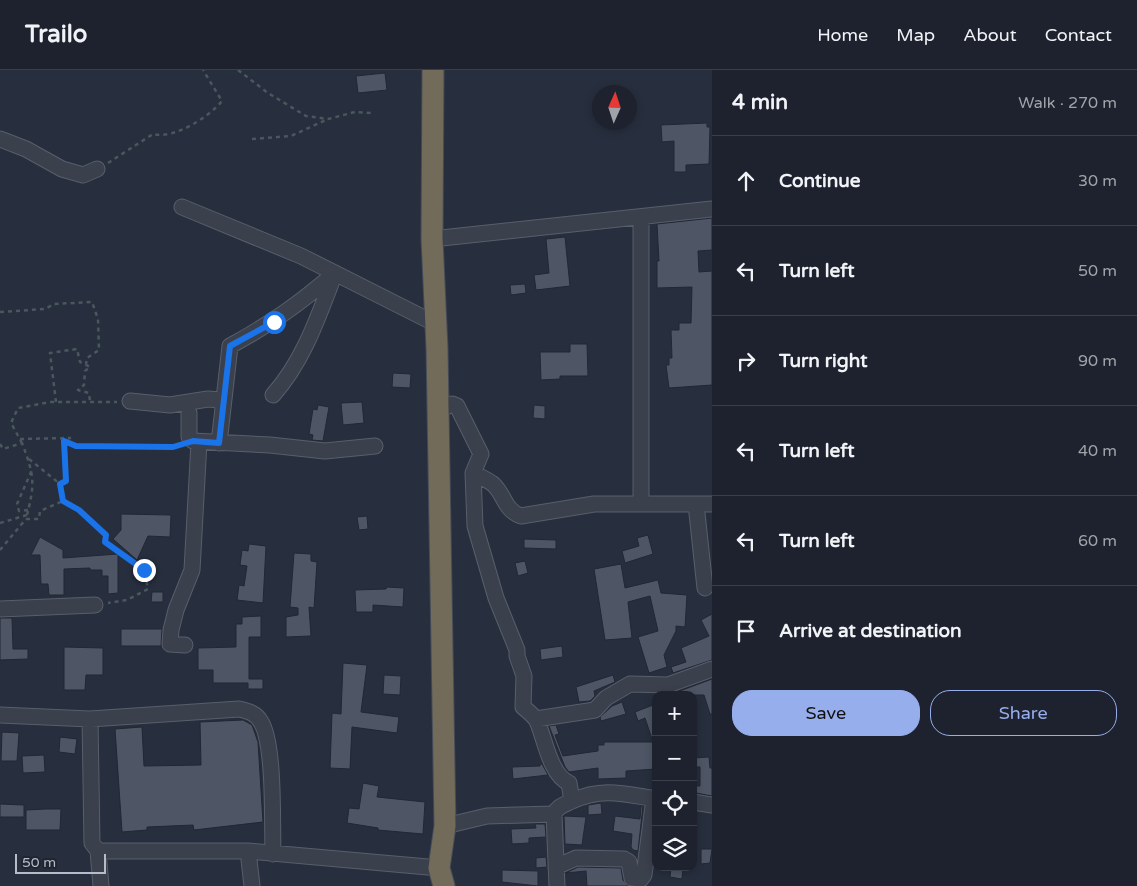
<!DOCTYPE html>
<html lang="en">
<head>
<meta charset="utf-8">
<style>
	body { margin:0; font-family:"Varela Round",sans-serif; background:#2a2f3a; color:#f1f3f6 }
	.controls { position:absolute; right:15px; bottom:15px; display:grid; overflow:hidden; border-radius:10px; box-shadow:0 2px 8px #0003 }
	.controls button { width:45px; height:45px; display:grid; place-items:center; padding:0; border:0; border-bottom:1px solid #3b3f4a; background:#1d222e; color:#f1f3f6; font:25px sans-serif }
	.compass { position:absolute; left:592px; top:15px; width:45px; height:45px; border-radius:50%; background:#1d222e; box-shadow:0 2px 8px #0003; rotate:3deg }
	.scale { position:absolute; left:15px; bottom:12px; width:91px; box-sizing:border-box; padding-left:5px; border:2px solid #b7bcc8; border-top:0; font-size:14px; line-height:18px; white-space:nowrap; color:#b7bcc8; -webkit-text-stroke:4px #202532; paint-order:stroke }
	.stop { position:absolute; width:15px; height:15px; margin:-11px; border:4px solid #1a73e8; border-radius:50%; background:#fff }
	.stop.end { background:#1a73e8; border-color:#fff; box-shadow:0 1px 5px #0008 }
	.list { margin:0; padding:0; list-style:none }
	h2 { display:flex; justify-content:space-between; align-items:center; height:65px; margin:0; padding:0 20px; font-size:21px }
	h2 small { font-size:16px; font-weight:400; color:#a0a4aa }
	.list li { display:grid; grid-template-columns:32px 1fr auto; gap:15px; align-items:center; box-sizing:border-box; height:90px; padding:0 20px; border-top:1px solid #3b3f4a }
	.list b { display:block; font-size:19px; white-space:nowrap }
	.list em { font-size:16px; font-style:normal; color:#a0a4aa }
	.actions { display:flex; gap:10px; padding:15px 20px }
	.actions a { flex:1; padding:11px 0; border:1px solid #97aeed; border-radius:20px; text-align:center; font-size:18px; color:#97aeed }
	.actions .main { background:#97aeed; color:#111 }
	.icon { flex:none; width:28px; height:28px; fill:none; stroke:currentColor; stroke-width:2; stroke-linecap:round; stroke-linejoin:round }
	.map { position:relative; flex:none; width:712px; height:816px; overflow:hidden }
	header { display:flex; align-items:center; gap:30px; box-sizing:border-box; height:70px; padding:0 25px; background:#1d222e; border-bottom:1px solid #3b3f4a }
	header strong { font-size:24px }
	nav { display:flex; gap:28px; margin-inline-start:auto; font-size:18px }
	main { display:flex }
	aside { flex:1; background:#1d222e }
	.map>svg:first-child { display:block }
</style>
</head>
<body>
<header>
<strong>Trailo</strong>
<nav><a>Home</a><a>Map</a><a>About</a><a>Contact</a></nav>
</header>
<main>
<div class="map">
<svg width="712" height="816" viewBox="0 0 712 816">
	<rect width="100%" height="100%" fill="#272e3d"/>
	<path fill="#4e5565" stroke="#222734" d="M385,3l2,17 -29,3 -2,-17z
		M707,53v4h3l-1,37 -23,1v7h-12v-31l-12,1 -1,-17z
		M712,148v32l-14,1 1,21 13,-1v114l-43,3 -3,-23h3v-7h3l-1,-28h8v-7h12l1,-36 -35,1v-27h2l-2,-37z
		M565,167l5,49 -34,4 -2,-15 15,-2 -3,-34z
		M525,214l1,9 -15,2 -1,-10z
		M570,274h17l1,32h-28v3l-19,1 -1,-28h30z
		M393,303l18,1 -1,14 -18,-1z
		M362,332l2,21 -21,2 -2,-22z
		M318,335l11,2 -6,34 -11,-1 1,-5 -4,-1 4,-25 4,1z
		M534,335l11,1v13l-12,-1z
		M121,444l50,1 -1,22 -22,-1 -11,24 -24,-21 8,-9z
		M367,446l1,13 -9,1 -2,-13z
		M648,465l5,19 -28,9 -3,-12 17,-5 -2,-8z
		M40,467l23,13v8l55,-4v39l-10,1v-18h-6v-6h-12v-2l-26,1v26h-15l-1,-11h-7l-1,-29h-9z
		M524,469l32,1v9l-32,-1z
		M249,474l17,2 -3,57 -26,-3 2,-15 5,1 3,-20 -7,-1 2,-15 6,1z
		M294,483l17,1v7l6,1 -3,46 -5,-1 2,29 -25,1v-20l12,-2v-7l-8,-1z
		M525,491l3,12 -10,3 -3,-13z
		M621,494l4,24 33,-8 3,13 26,2 -2,32 -9,-1v5l-12,24 3,12 -18,6 -11,-36 20,-6 -8,-35 -22,6 4,36 -27,2 -11,-71z
		M387,517l17,1 -1,19 -30,-2v7h-17l-1,-22 31,-1z
		M152,522h11v10h-12z
		M712,544v46l-39,13 -2,-6 15,-5 -5,-14 28,-12 -8,-16z
		M261,546v21h-12v42h14v10h-15v-6h-35v-13h-15v-22l38,-1v-23h6v-7z
		M0,548h12l1,31h15v10l-28,1z
		M121,559h41l-1,17h-40z
		M562,576l1,11 -22,3 -1,-11z
		M64,577l39,1v27h-17l-1,15h-21z
		M343,593l24,2 -6,47 38,5 -2,16 -45,-6 -2,42 -20,-1 2,-55 9,1z
		M384,605l17,1 -1,19 -17,-1z
		M613,605l2,7 -21,9 1,5 -5,5 -11,1 -3,-15z
		M712,609v35h-2l-6,-19h-26l-1,-3z
		M622,632l4,12 -25,7 -1,-4 12,-11z
		M653,635l3,9v55l-30,2v7l-28,1v-11l-29,4 -4,-5 -16,-41 7,-1 3,9 -4,1 8,21 35,-5v-6h6v-3h49l-8,-24 -7,3 -3,-9z
		M243,650l9,5 6,17 5,80 -69,8 -1,-5 -46,2v3l-25,2 -7,-103 27,-2 2,39 57,-1 -1,-43z
		M2,662l17,1 -2,28h-16z
		M60,667l17,2 -2,15 -16,-2z
		M44,685l1,17 -22,1 -1,-17z
		M709,687l1,11h2v28l-16,-3v-7h4v-19h-7v-9z
		M540,694h2l6,11 -35,4 -1,-12 28,-1z
		M363,713l16,3 -2,11 48,5 -2,32 -45,-4v-2l-31,-5 2,-15 10,1z
		M601,733l1,11 -14,1v-10z
		M0,734l24,1v12h-24z
		M641,736h2l-5,45 -5,-1 -2,-3 1,-13 -19,-3 2,-15 25,3z
		M46,739h15l-1,21h-34v-20z
		M564,746l22,1 -4,28 -17,-1z
		M535,754h10l1,13 -17,1v5l-17,1 -1,-15 25,-1z
		M701,779h11l-2,14 -9,1z
		M546,787l1,10 -11,1v-10z
		M578,797l43,1 2,12 5,6h-41l-1,-15 -20,2z
		M671,797h12l-1,12 -12,-2z
		M502,800l36,1v15l-36,-4z"/>
	<g fill="none" stroke-linecap="round" stroke-linejoin="round">
		<g stroke="#595e6b" stroke-width="17">
			<path id="minor" d="M0,69l26,10 36,20 21,6 14,-6
				M182,137l119,49 135,68
				M432,169l280,-30
				M130,331l40,4 38,-6 12,1 3,8 -4,35
				M223,338l7,-62c42,-23 69,-42 105,-73 -17,44 -31,87 -62,122
				M437,341l15,-7 5,2 24,48 -8,19c6,3 15,7 20,11 12,11 11,26 28,32l73,-12h118
				M189,343v24l4,4 77,4 55,6 50,-5
				M473,403l2,53 21,72 21,52v6l7,20 -1,31c5,4 11,9 14,14 8,18 13,54 32,62l3,18
				M641,434v-287
				M696,434l9,84
				M0,539l95,-4
				M185,575l-15,-1 1,-14 5,-20 16,-40 7,-128
				M0,645l90,4 149,-10c9,2 17,4 22,13 14,23 11,102 12,132
				M90,649l2,124 6,8h150l191,17
				M536,649l59,-9 11,-12 24,-14 38,1 44,-16
				M693,732l19,3
				M445,756l42,-10 67,-2
				M98,781l3,35
				M248,781l4,35
				M556,797l20,-9 48,1 5,3 3,16 9,1 3,-4 10,-77
				M557,816l-3,-72c4,-8 10,-9 18,-13 31,-14 52,-7 84,-2"/>
		</g>
		<g stroke="#464b58" stroke-width="23">
			<path id="highway" d="M433,0l-1,169 5,109 8,478 -6,42 5,18"/>
		</g>
		<path stroke="#49585d" stroke-width="2.5" stroke-dasharray="4 4" stroke-linecap="butt" d="M238,0l30,23 38,23 22,3 27,-7 16,1
			M252,69l39,-3 37,-17
			M108,93l45,-29c20,6 56,-17 69,-33l-19,-31
			M0,242l45,-3 9,-5 38,-2 6,17 1,31 -12,8 -1,6
			M56,332l-6,-49 27,-4 3,13 10,5 -5,4 -1,14 -6,5 11,3 1,9
			M20,369l50,-1 -6,3 2,40 -6,3
			M64,371l12,5h103
			M22,373l-11,-20 7,-15 32,-6h67
			M0,374l3,5 19,-6c13,34 13,41 4,76h13l1,-8 23,-10 16,9 27,25 -1,7 39,28 4,19 -21,11 -19,3
			M29,389l31,25 3,17
			M28,440l-9,1 -2,-7 15,-34
			M0,453l27,-8
			M0,480l26,-31"/>
		<use href="#minor" stroke="#3b404d" stroke-width="15"/>
		<use href="#highway" stroke="#726b59" stroke-width="21"/>
	</g>
	<g fill="none" stroke-linecap="round" stroke-linejoin="round">
		<path stroke="#1a73e8" stroke-width="6" d="M144,500l-39,-28 1,-7 -27,-25 -16,-9 -3,-17 6,-3 -2,-40 12,5 97,1 20,-6 26,2 11,-97 44,-24"/>
	</g>
</svg>
<div class="controls">
<button>+</button>
<button>−</button>
<button><svg class="icon" aria-label="locate" viewBox="0 0 24 24"><circle cx="12" cy="12" r="6"/><path d="M12 2v4M12 18v4M2 12h4M18 12h4"/></svg></button>
<button><svg class="icon" aria-label="layers" viewBox="0 0 24 24"><path d="M12 4l9 5-9 5-9-5zM3 14l9 5 9-5"/></svg></button>
</div>
<svg class="compass" viewBox="-18 -18 36 36"><path d="M0-13l5 13h-10z" fill="#e53935"/><path d="M0 13l5-13h-10z" fill="#a0a4aa"/></svg>
<div class="scale">50 m</div>
<div class="stop" style="left:274px;top:252px"></div>
<div class="stop end" style="left:144px;top:500px"></div>
</div>
<aside>
<h2>4 min<small>Walk · 270 m</small></h2>
<ul class="list">
<li><svg class="icon" aria-label="ahead" viewBox="0 0 24 24"><path d="M12 20V5M6 11l6-6 6 6"/></svg><div><b>Continue</b></div><em>30 m</em></li>
<li><svg class="icon" aria-label="left" viewBox="0 0 24 24"><path d="M17 20v-9H6M10 6l-5 5 5 5"/></svg><div><b>Turn left</b></div><em>50 m</em></li>
<li><svg class="icon" aria-label="right" viewBox="0 0 24 24"><path d="M7 20v-9h11M14 6l5 5-5 5"/></svg><div><b>Turn right</b></div><em>90 m</em></li>
<li><svg class="icon" aria-label="left" viewBox="0 0 24 24"><path d="M17 20v-9H6M10 6l-5 5 5 5"/></svg><div><b>Turn left</b></div><em>40 m</em></li>
<li><svg class="icon" aria-label="left" viewBox="0 0 24 24"><path d="M17 20v-9H6M10 6l-5 5 5 5"/></svg><div><b>Turn left</b></div><em>60 m</em></li>
<li><svg class="icon" aria-label="arrive" viewBox="0 0 24 24"><path d="M6 21V4h12l-3 4 3 4H6"/></svg><div><b>Arrive at destination</b></div></li>
</ul>
<div class="actions"><a class="main">Save</a><a>Share</a></div>
</aside>
</main>
</body>
</html>
